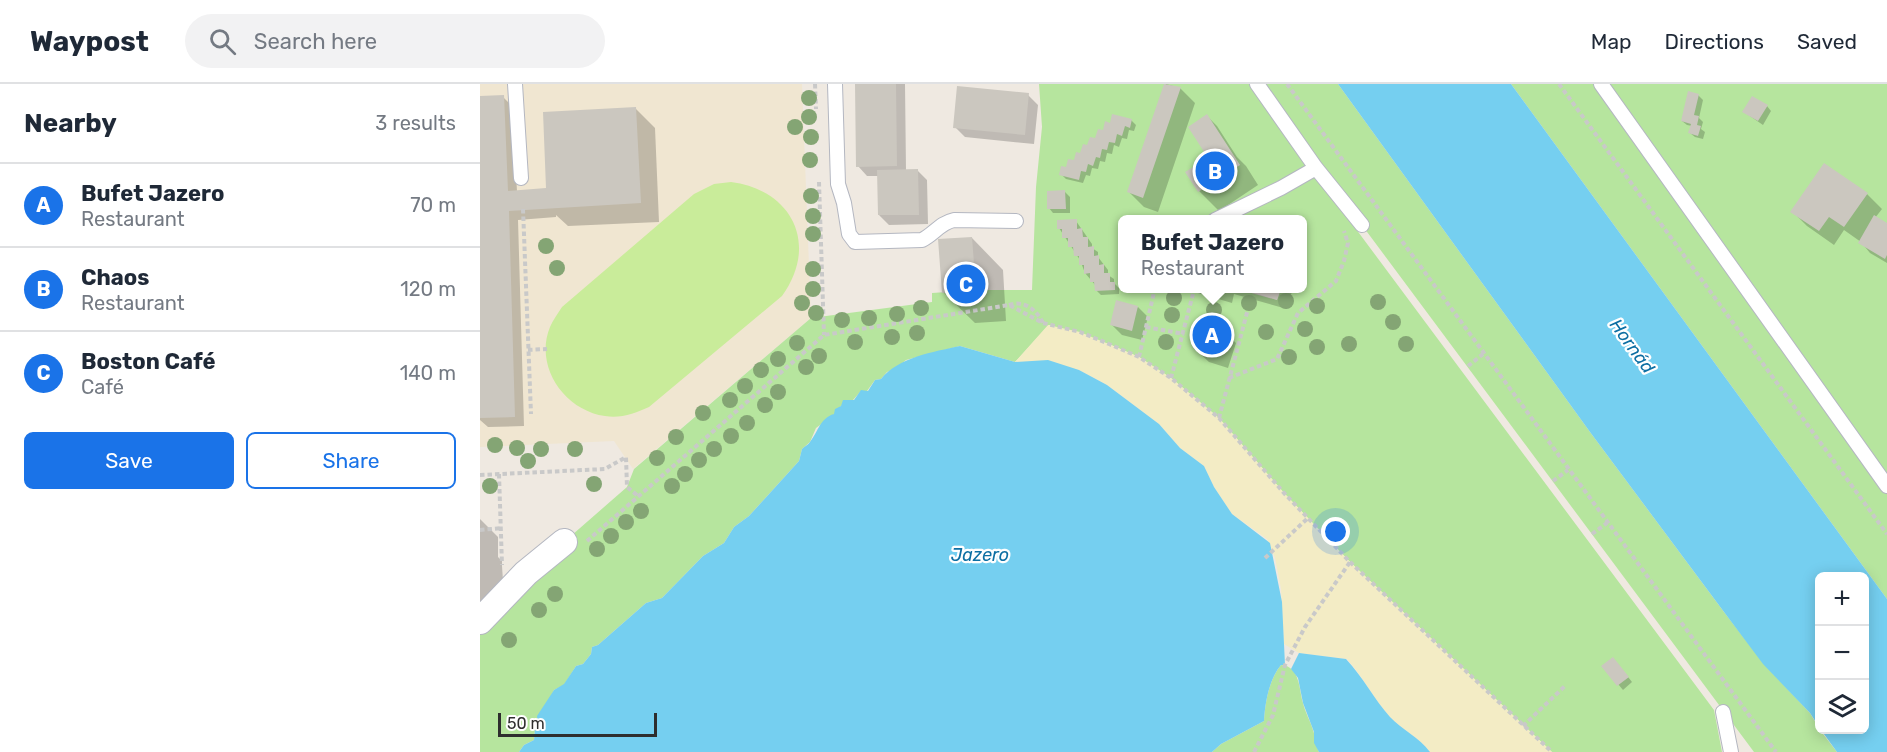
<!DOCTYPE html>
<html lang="en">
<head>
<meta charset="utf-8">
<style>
	body { margin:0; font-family:Rubik,sans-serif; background:#f2f2f3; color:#1f2937 }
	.controls { position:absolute; right:18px; bottom:18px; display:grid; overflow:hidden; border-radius:9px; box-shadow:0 3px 15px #0003 }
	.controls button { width:54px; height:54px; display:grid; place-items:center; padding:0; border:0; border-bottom:2px solid #e0e1e3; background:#fff; color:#1f2937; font:30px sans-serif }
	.scale { position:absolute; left:18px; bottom:15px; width:159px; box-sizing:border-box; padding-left:6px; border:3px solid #2e2e2e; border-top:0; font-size:16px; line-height:21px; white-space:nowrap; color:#2e2e2e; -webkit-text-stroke:4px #fff; paint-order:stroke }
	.you { position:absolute; left:856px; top:448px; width:21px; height:21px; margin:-15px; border:4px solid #fff; border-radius:50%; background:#1a73e8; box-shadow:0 0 0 9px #1a73e833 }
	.badge { display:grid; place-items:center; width:39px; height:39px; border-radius:50%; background:#1a73e8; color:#fff; font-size:20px; font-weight:700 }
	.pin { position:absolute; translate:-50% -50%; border:3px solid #fff; box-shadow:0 2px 6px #0006 }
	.popup { position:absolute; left:638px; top:131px; width:189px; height:78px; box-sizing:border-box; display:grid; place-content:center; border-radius:9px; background:#fff; filter:drop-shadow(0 2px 4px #0005); font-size:20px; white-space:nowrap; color:#747a83 }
	.popup b { font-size:22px; color:#1f2937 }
	.popup::after { content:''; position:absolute; left:50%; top:100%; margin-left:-12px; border:12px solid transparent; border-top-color:#fff }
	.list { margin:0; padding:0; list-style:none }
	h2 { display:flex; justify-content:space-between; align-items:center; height:78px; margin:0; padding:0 24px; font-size:26px }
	h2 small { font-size:20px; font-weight:400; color:#747a83 }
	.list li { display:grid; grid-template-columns:39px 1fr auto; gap:18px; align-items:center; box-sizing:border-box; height:84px; padding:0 24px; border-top:2px solid #e0e1e3 }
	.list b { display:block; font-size:22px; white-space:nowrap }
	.list p { margin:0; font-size:20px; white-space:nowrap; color:#747a83 }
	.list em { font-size:20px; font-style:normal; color:#747a83 }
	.actions { display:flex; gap:12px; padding:18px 24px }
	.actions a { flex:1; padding:14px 0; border:2px solid #1a73e8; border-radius:9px; text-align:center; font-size:21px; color:#1a73e8 }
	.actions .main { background:#1a73e8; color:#fff }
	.icon { flex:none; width:33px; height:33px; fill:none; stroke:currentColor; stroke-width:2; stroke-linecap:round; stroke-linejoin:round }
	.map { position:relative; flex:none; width:1407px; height:668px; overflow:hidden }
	header { display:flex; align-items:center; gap:36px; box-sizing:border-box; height:84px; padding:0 30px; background:#fff; border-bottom:2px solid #e0e1e3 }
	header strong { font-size:28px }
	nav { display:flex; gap:33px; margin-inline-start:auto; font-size:21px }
	.search { width:420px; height:54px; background:#f2f2f3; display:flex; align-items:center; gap:15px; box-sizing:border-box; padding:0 21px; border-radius:33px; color:#747a83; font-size:22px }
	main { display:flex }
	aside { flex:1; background:#fff }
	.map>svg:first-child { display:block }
</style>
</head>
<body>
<header>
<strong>Waypost</strong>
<div class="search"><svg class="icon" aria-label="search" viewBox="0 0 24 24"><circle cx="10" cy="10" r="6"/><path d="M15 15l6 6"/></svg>Search here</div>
<nav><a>Map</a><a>Directions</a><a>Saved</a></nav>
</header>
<main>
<aside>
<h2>Nearby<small>3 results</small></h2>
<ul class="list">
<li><span class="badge">A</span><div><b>Bufet Jazero</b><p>Restaurant</p></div><em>70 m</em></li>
<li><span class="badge">B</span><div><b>Chaos</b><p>Restaurant</p></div><em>120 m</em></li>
<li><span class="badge">C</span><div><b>Boston Café</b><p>Café</p></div><em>140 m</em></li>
</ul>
<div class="actions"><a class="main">Save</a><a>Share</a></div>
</aside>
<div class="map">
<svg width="1407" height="668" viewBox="0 0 1407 668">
	<rect width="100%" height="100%" fill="#efe9e1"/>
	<path fill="#f0e6d1" d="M0,0h322l9,234 -178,151 -19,-28 -134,6z"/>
	<path fill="#b6e59e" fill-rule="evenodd" d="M559,0h216l98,141 361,485 8,42h-170l-202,-190 -66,-69 -65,-75 -48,-40 -32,-21 -30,-13 -60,-19 -34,37 -55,-16 -54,14 -11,9 -8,3 -6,7 -6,1 -8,11h-6l-8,9 -12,6 -6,8 -19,14 -6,14 -8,7 -3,12 -50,55 -15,11 -10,16 -21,13 -41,42 -16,5 -48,42 -6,2 -1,7 -8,10 -7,2 -12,19 -10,5 -19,39 -1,11 -10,5 -5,7h-39v-131l84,-79 63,-55 7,-18 177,-151 121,-16v-9l44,-3h56l4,-103 6,-60zM642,136h180v68l-21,1 -4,11 -40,-11h-14l-2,5 -19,-5 -80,-1z
		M777,0h81l252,348 134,180 40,52 46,49 10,17 17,22h-83z
		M1031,0h376v515z
		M801,581c19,1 18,24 22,38 2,9 7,17 10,27 3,8 2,14 6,22h-107l9,-8 43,-23c1,-18 5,-42 17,-56z"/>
	<path fill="#f3ecc5" d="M568,241l32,7 59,25 32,21 48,40 65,75 66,69 202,190h-122c-11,-15 -28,-22 -40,-35 -16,-18 -27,-40 -43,-58l-48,-6 -15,-9 -3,-55 -6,-31 -8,-19 -35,-25 -18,-27 -10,-21 -24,-18 -21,-24 -52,-39 -28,-15 -64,-8z"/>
	<path fill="#c9ec9a" d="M251,98c62,8 88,63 51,114l-133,111c-13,6 -29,12 -44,9 -41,-6 -71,-50 -55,-89 3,-7 8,-14 12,-20l132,-113 20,-10z"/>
	<path fill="#75cff0" d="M858,0h173l376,515v153h-50l-16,-22h43v-154h-44l-1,151 -9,-14 -47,-49 -39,-52 -134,-180z
		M480,262l55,16 33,-2 31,10 28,15 52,39 21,24 24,18 10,21 18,27 38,29 12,59 3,63h-4c-12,14 -16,38 -17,56l-43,23 -9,8h-693l5,-7 10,-5 1,-11 3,-5 -1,-8 17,-26 10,-6 12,-18 7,-2 8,-10 1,-7 6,-2 48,-42 16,-5 41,-42 21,-13 10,-16 15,-11 50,-55 3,-12c3,-3 6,-4 8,-7 8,-10 10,-24 24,-28l1,-5 6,-3 2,-6h11l7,-10 7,1 7,-11 6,-1c18,-22 52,-27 79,-33z
		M819,569l47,6c17,18 28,40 44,58 12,13 29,20 40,35h-111l-5,-9v-11l-11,-29 -5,-25 -7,-9z"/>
	<path fill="#0003" d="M376,0h49l1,87 11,-1 10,10 1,44 -39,1 -10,-10v-39h-12l-9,-10z
		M686,0l14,4 15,15 -37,109 -14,-5 -15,-15z
		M548,11l10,10 -4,39 -69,-7 -10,-10z
		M1218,11l5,5 -4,18 4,4 -2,7 4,3 -2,7 -8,-2 -5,-4 2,-7 -5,-1 -5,-4z
		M23,13l10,10 4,85 29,-3 89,-81 20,20 4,94 -91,4 -12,-11v2l-38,3 6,206 -36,1 -8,-7v-322z
		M1287,22l4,5 -8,14 -19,-13z
		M727,32l10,10 20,31 9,9 12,19 -39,26 -19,-19 -13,-19 23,-15z
		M651,36l5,5 -2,6 -5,-1 -2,9 -5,-1 -3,9 -5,-2 -2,9 -5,-1 -2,9 -5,-1 -2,8 -6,-1 -2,8 -4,-1 -3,8 -17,-4 -5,-5 50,-49z
		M585,108l5,5v16h-17l-4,-5z
		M1387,110l15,15 -7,9 12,7v38l-17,-10 -9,-11 -17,-12 -10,15 -27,-19 -15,-15z
		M596,137l16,23v4l6,4v5l10,13v5l6,4v4l5,5v6l-18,1 -5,-5v-4l-11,-13 -5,-13 -21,-32z
		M492,154l31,32 3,51 -31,2 -32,-31z
		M701,204h112l-6,21 -53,-15 -2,9z
		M658,223l10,10 -6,23 -20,-5 -10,-10z
		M741,244l15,15 -8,25 -19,-6 -15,-14z
		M0,435l18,18v20l4,4v5l1,15h-4l1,25h-20z
		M1137,579l15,19 -9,8 -20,-24z"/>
	<path fill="#cbc7bf" d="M375,0h41l1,82 -41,1z
		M684,0l17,3 -38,111 -16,-6z
		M477,2l72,7 -4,42 -72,-7z
		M1208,7l11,3 -5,21 5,1 -2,9 4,1 -3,10 -10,-3 3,-9 -10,-3z
		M24,11l4,96 38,-3 -3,-76 93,-5 5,96 -132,8 6,206 -35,1v-322z
		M1272,12l16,9 -10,16 -16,-9z
		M632,30l20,5 -2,9 -5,-2 -3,10 -5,-2 -2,9 -6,-1 -2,8 -5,-1 -2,9 -4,-1 -3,9 -5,-2 -2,8 -5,-1 -2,9 -20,-5 2,-9 5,1 2,-8 6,1 2,-8 4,1 3,-9 4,1 3,-8 5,1 3,-9 5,1 2,-9 5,2z
		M727,30l33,51 -42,27 -13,-20 23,-14 -20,-31z
		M1344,79l44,30 -24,34 -15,-10 -10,14 -29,-19z
		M438,85l1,46h-41l-1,-45z
		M585,106l1,19h-19v-18z
		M1394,131l13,8v32l-2,4 -27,-16z
		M597,135v10l5,-1 1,9h5v10l6,-1v10l5,-1v10l5,-1v9h6v9h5v8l-20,1 -1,-9h-4v-9l-6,1v-9h-5v-9h-5l-1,-9h-5v-9h-6v-9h-5v-9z
		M492,153l4,53 -34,3 -4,-54z
		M725,204h18l-1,6z
		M759,204h42l-4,12z
		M636,216l22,6 -6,25 -22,-6z
		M722,236l20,7 -9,27 -20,-6z
		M1133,573l16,20 -12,9 -16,-20z"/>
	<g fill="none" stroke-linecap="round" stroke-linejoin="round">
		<g stroke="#b4b7c1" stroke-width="16">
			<path id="service" d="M35,0l6,94
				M355,0l3,100 6,19 5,31 6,8 67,-2c12,-6 18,-17 32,-20l62,1
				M777,0l59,84 46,57
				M1121,0l286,402
				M735,136l66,-32 35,-20
				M1243,628l8,40"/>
		</g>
		<g stroke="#b4b7c1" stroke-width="28">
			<path id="minor" d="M0,537l46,-48 38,-31"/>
		</g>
		<path stroke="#c9c9c9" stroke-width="4" stroke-dasharray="4.5 3" stroke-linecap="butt" d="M335,0l1,25
			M807,0l489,668
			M1079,0l328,450
			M339,98l5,153
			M43,125l8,205
			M529,221c15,-5 27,4 34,18
			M666,243l38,7
			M48,266l19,-1
			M659,273l16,-69
			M988,282l15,-12
			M691,294l22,-84
			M749,294l48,-19 21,-46 38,-32 8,-20 4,-18 -4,-12
			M739,334l30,-113
			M19,390l3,91
			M0,391l125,-6 21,-12 1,30 11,9
			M1073,397l15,-11
			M0,446l22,-2
			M1112,450l15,-11
			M107,457l237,-206 185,-30 34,18 37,9 29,12 30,13 32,21 48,40 65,75 66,69 202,190
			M785,474l43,-40
			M1043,642l43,-41
			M774,668l19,-37 12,-50 20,-38 45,-65"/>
		<use href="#service" stroke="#fff" stroke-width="14"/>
		<use href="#minor" stroke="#fff" stroke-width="26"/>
	</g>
	<g fill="#84a574">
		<circle cx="329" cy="14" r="8"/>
		<circle cx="329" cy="33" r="8"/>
		<circle cx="315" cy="43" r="8"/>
		<circle cx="331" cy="53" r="8"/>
		<circle cx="330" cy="76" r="8"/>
		<circle cx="331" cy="112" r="8"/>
		<circle cx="333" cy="132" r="8"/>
		<circle cx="333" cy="150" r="8"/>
		<circle cx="66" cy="162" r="8"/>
		<circle cx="77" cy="184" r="8"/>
		<circle cx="333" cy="185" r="8"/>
		<circle cx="333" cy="205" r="8"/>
		<circle cx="694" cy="214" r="8"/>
		<circle cx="806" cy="217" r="8"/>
		<circle cx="898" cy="218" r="8"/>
		<circle cx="322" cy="219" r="8"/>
		<circle cx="769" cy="219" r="8"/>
		<circle cx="837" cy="222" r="8"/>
		<circle cx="441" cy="224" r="8"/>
		<circle cx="734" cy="226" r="8"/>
		<circle cx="336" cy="229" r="8"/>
		<circle cx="417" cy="230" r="8"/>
		<circle cx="692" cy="231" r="8"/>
		<circle cx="389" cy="234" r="8"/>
		<circle cx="362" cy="236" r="8"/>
		<circle cx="913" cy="238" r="8"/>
		<circle cx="825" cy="245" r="8"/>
		<circle cx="786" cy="248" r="8"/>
		<circle cx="437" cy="249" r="8"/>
		<circle cx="412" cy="253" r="8"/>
		<circle cx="375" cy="258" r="8"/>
		<circle cx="686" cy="258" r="8"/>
		<circle cx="317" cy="259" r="8"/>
		<circle cx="869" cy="260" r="8"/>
		<circle cx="926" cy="260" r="8"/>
		<circle cx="837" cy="263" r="8"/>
		<circle cx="734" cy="264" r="8"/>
		<circle cx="339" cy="272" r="8"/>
		<circle cx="809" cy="273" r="8"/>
		<circle cx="298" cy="275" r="8"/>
		<circle cx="326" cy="283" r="8"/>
		<circle cx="281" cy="286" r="8"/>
		<circle cx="265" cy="302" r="8"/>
		<circle cx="298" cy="308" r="8"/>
		<circle cx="250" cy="316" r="8"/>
		<circle cx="285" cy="321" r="8"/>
		<circle cx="223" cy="329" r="8"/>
		<circle cx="267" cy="339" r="8"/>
		<circle cx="251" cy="352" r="8"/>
		<circle cx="196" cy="353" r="8"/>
		<circle cx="15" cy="361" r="8"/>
		<circle cx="37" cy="364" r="8"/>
		<circle cx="61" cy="365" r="8"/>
		<circle cx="95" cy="365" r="8"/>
		<circle cx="234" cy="365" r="8"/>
		<circle cx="177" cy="374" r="8"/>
		<circle cx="219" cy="376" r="8"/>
		<circle cx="48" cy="377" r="8"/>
		<circle cx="205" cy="390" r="8"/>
		<circle cx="114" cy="400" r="8"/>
		<circle cx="10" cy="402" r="8"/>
		<circle cx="192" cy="402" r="8"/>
		<circle cx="161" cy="427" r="8"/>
		<circle cx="146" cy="438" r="8"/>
		<circle cx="131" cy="452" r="8"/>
		<circle cx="117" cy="465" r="8"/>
		<circle cx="75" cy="510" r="8"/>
		<circle cx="59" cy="526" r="8"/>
		<circle cx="29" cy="556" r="8"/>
	</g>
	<g text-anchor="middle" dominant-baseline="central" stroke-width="4.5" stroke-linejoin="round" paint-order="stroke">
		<g font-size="18" font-style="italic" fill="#0d6fa3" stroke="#fff">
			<text transform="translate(1152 262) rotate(54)">Hornád</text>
			<text x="500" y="471">Jazero</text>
		</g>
	</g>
</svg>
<div class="controls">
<button>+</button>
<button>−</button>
<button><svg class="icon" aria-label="layers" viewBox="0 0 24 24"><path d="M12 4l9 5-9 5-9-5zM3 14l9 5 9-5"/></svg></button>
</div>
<div class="scale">50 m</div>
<div class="you"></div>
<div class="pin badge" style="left:732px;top:251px">A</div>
<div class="popup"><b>Bufet Jazero</b>Restaurant</div>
<div class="pin badge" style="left:735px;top:87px">B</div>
<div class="pin badge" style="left:486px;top:200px">C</div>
</div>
</main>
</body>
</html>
